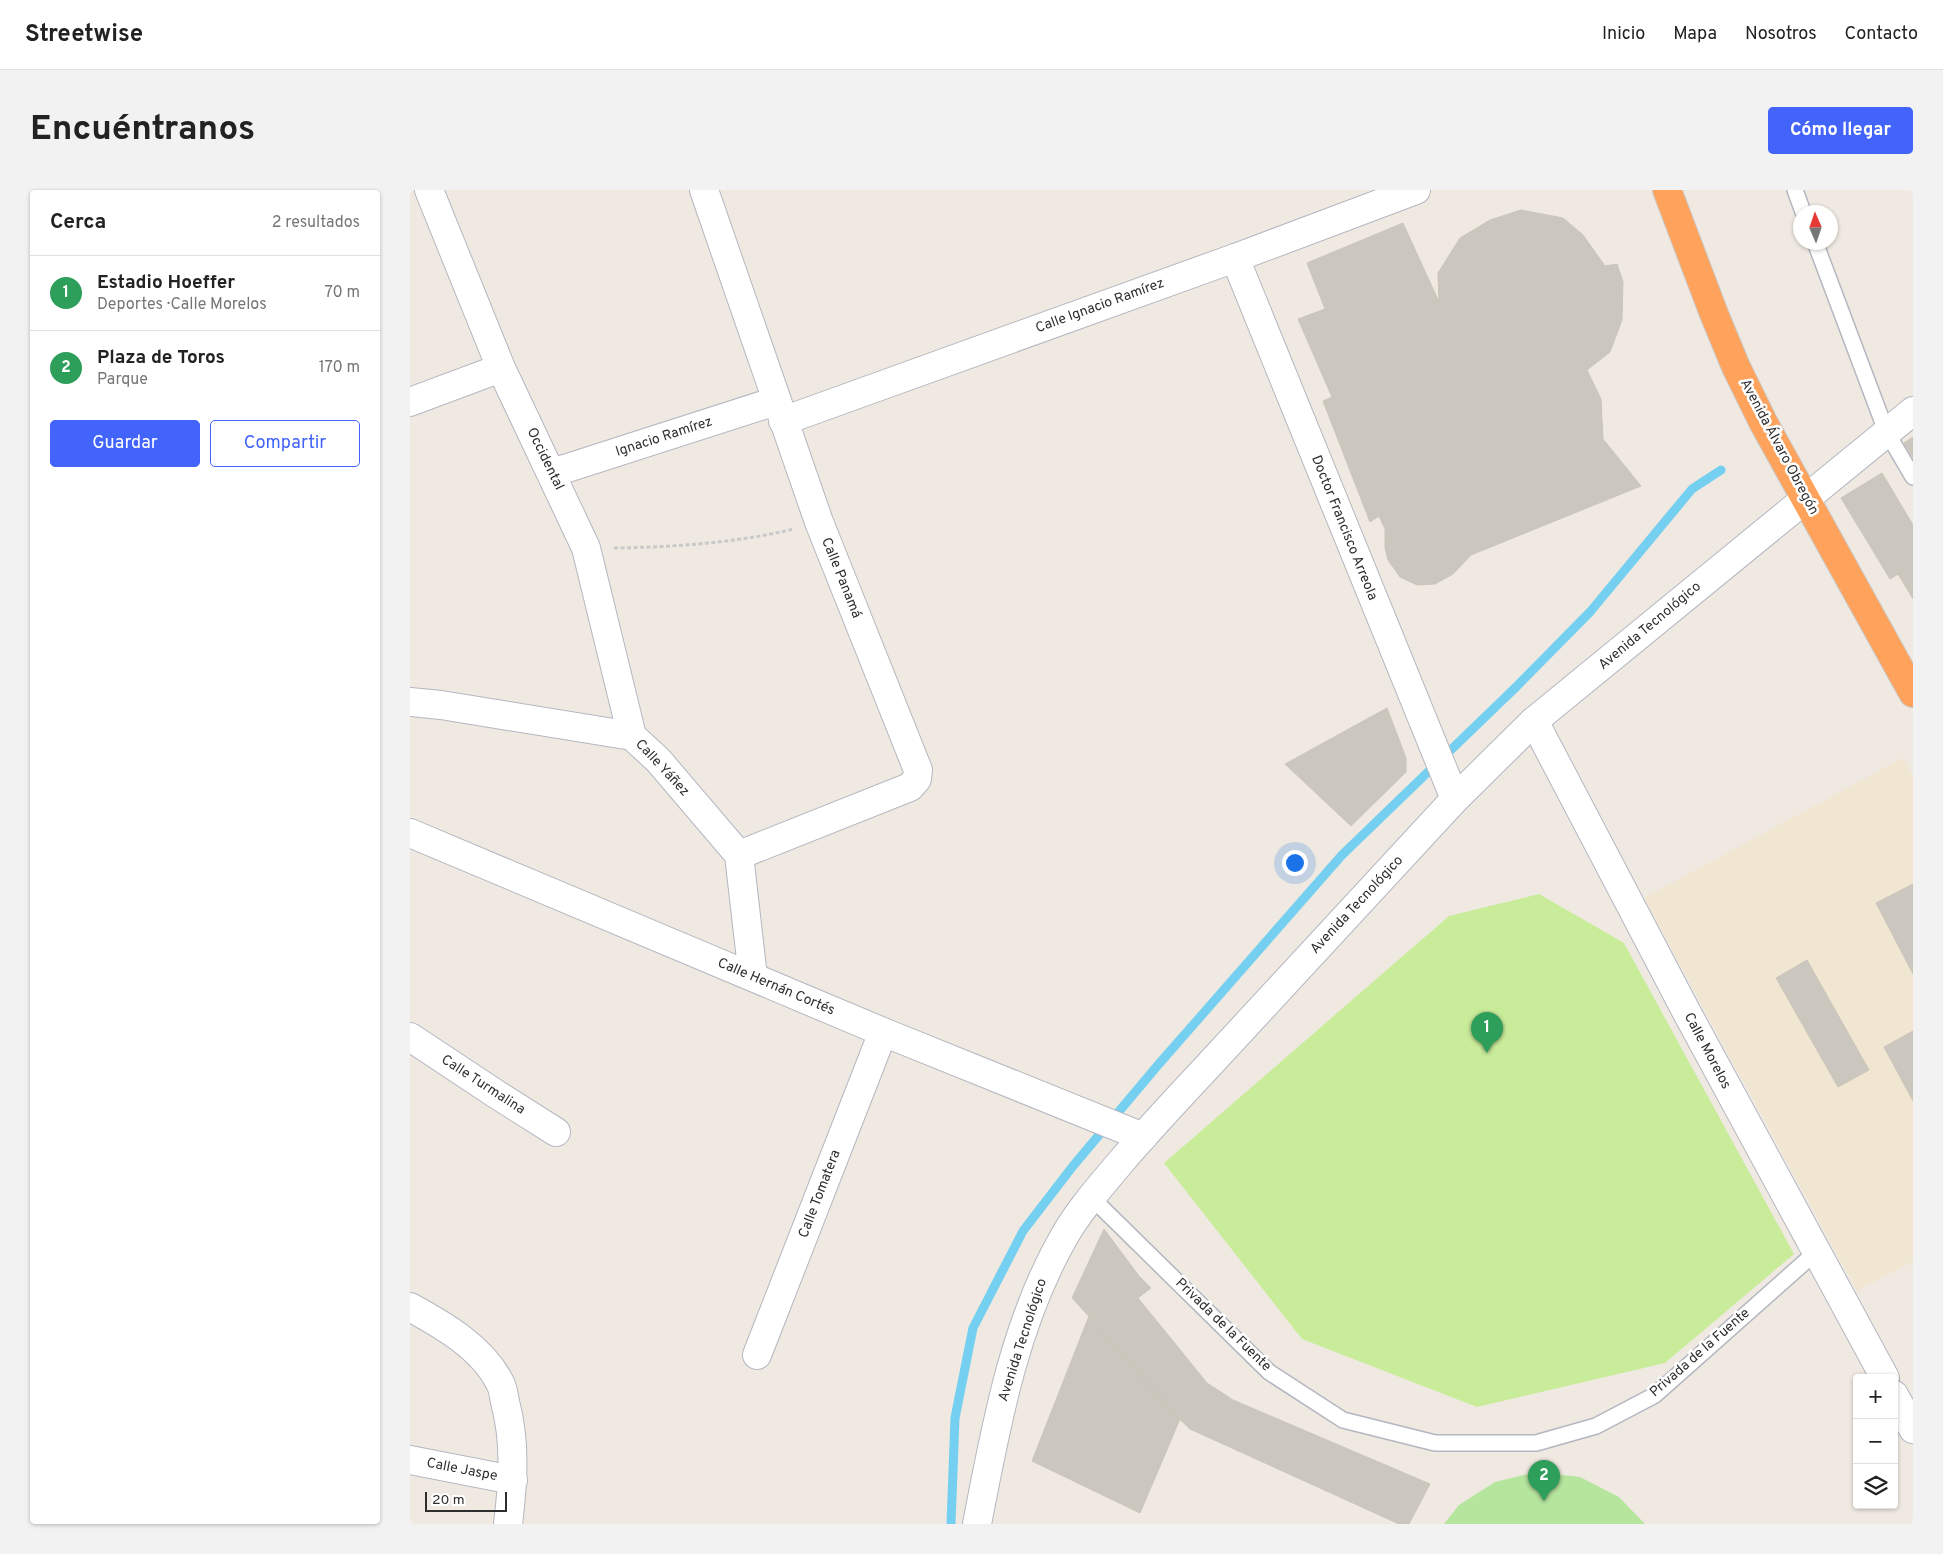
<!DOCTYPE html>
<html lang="es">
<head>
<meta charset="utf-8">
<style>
	body { margin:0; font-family:Overpass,sans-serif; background:#f2f2f2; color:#222 }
	.controls { position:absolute; right:15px; bottom:15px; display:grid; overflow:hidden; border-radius:5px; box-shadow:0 1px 4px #0004 }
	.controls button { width:45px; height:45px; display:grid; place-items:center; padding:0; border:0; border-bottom:1px solid #e0e0e0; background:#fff; color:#222; font:25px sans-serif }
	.compass { position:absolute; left:1383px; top:15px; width:45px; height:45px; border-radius:50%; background:#fff; box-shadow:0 1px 4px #0004; rotate:358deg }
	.scale { position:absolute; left:15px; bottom:12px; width:82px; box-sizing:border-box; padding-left:5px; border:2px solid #2e2e2e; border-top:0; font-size:14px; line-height:18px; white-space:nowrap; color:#2e2e2e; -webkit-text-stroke:4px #fff; paint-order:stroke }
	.you { position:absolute; left:884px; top:672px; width:18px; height:18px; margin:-12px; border:4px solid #fff; border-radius:50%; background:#1a73e8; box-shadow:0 0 0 8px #1a73e833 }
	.badge { display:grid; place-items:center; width:32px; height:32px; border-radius:50%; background:#4264fb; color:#fff; font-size:16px; font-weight:700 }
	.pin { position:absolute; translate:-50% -41px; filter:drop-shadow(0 1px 2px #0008) }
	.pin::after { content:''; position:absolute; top:26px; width:18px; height:15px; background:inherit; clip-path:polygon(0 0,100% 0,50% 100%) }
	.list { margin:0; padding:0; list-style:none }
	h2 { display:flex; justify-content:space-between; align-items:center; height:65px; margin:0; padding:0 20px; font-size:21px }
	h2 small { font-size:16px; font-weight:400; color:#767676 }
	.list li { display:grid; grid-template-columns:32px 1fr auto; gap:15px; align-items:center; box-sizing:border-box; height:75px; padding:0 20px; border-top:1px solid #e0e0e0 }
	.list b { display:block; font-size:19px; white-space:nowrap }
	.list p { margin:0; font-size:16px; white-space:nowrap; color:#767676 }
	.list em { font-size:16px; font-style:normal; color:#767676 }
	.actions { display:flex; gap:10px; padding:15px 20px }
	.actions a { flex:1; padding:11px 0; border:1px solid #4264fb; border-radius:5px; text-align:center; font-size:18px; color:#4264fb }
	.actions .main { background:#4264fb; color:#fff }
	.icon { flex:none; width:28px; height:28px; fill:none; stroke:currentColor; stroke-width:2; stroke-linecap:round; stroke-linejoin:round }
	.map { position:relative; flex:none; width:1503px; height:1334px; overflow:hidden; border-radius:5px }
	header { display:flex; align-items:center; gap:30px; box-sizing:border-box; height:70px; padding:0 25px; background:#fff; border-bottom:1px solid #e0e0e0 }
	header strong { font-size:24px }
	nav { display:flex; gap:28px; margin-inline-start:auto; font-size:18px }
	.intro { display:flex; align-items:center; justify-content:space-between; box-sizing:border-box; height:120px; padding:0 30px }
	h1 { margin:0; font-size:35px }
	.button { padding:12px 22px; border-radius:5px; background:#4264fb; color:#fff; font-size:18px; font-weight:700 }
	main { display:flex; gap:30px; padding:0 30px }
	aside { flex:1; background:#fff; border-radius:5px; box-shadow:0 1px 4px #0004 }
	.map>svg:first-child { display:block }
</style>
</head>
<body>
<header>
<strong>Streetwise</strong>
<nav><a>Inicio</a><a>Mapa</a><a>Nosotros</a><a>Contacto</a></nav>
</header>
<div class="intro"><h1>Encuéntranos</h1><a class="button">Cómo llegar</a></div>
<main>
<aside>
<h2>Cerca<small>2 resultados</small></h2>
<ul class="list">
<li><span class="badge" style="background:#2e9e5b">1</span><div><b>Estadio Hoeffer</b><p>Deportes · Calle Morelos</p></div><em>70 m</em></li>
<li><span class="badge" style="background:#2e9e5b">2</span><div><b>Plaza de Toros</b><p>Parque</p></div><em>170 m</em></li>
</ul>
<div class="actions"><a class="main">Guardar</a><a>Compartir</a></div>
</aside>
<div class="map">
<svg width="1503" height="1334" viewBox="0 0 1503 1334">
	<rect width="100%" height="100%" fill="#efe9e1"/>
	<path fill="#f0e6d1" d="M1493,568l10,19v484l-56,30 -213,-393z"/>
	<path fill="#b6e59e" d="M1127,1282l43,5 39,20 26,27h-201l15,-19 36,-23z"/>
	<path fill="#c9ec9a" d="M1129,704l85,49 170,311 -129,109 -188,44 -175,-68 -138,-176 285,-247z"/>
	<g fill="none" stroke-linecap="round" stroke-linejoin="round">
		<path stroke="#75cff0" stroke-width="9" d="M541,1334l4,-106 18,-90 50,-97 50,-65 85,-101 184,-210 173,-167 75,-76 102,-123 29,-19"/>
	</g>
	<path fill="#cbc7bf" stroke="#cbc5ba" d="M1111,20l42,8 20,17 22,31 12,-2 6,18 -1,38 -12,32 -23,18 14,29 2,40 38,47 -170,69 -18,19 -18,10 -18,1 -17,-8 -12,-17 -3,-12v-19l-6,-13 -9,6 -47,-121 9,-4 -34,-78 27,-10 -18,-46 96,-40 36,79 -1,-29 22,-35 30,-18z
		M1503,247v21l-9,-15z
		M1472,283l31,52v40l-23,14 -49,-81z
		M1503,375v34l-15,-25z
		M977,518l19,50v14l-55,54 -66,-62z
		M1503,694v90l-37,-71z
		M1397,770l62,110 -31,17 -62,-109z
		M1503,841v70l-29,-54z
		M694,1039l35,47 12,12 -13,10 69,85 26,17 197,84 -21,40h-10l-209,-95 -22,-21 -73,-85 -23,-25z
		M679,1126l91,103 -40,94 -108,-52z"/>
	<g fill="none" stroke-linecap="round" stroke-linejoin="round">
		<g stroke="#b4b7c1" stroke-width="18">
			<path id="lane" d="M1385,0l8,22
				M1405,52l71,189 27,46
				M681,1007l178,175 74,48 92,23h101l60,-17 59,-31 161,-143"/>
		</g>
		<g stroke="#b4b7c1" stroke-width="30">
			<path id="street" d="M19,0l72,178 85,180 46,188
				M294,0l115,332 99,248 -1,9 -7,8 -171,68
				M0,212l91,-34
				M373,231l452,-163
				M142,283l224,-72
				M0,512l31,3 191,31 26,24 81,95 14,122
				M1124,531l152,290 199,367
				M0,643l473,199 260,105
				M0,847l86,57 60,38
				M0,1117c33,18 73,41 90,76 3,5 4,13 5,19 11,40 8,81 3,122
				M347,1165l126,-323
				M1484,1205l19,34
				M0,1270l103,20"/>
		</g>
		<g stroke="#b4b7c1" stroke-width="30">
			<path id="secondary" d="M1006,0l-181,68 220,541
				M567,1334c19,-98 37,-201 88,-289 15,-26 35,-48 54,-71 29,-34 60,-67 90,-99 82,-89 164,-178 246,-266l79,-78 379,-310"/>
		</g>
		<g stroke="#c9c9c9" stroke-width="30">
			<path id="highway" d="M1257,0l47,124 22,53 27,55 150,271"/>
		</g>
		<path stroke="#c9c9c9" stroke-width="3" stroke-dasharray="4 2.5" stroke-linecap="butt" d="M204,358c61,-1 121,-5 180,-19"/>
		<use href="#lane" stroke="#fff" stroke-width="15"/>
		<use href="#street" stroke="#fff" stroke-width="28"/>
		<use href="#secondary" stroke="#fff" stroke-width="28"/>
		<use href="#highway" stroke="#ffa35c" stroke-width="28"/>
	</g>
	<g text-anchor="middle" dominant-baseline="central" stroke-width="5" stroke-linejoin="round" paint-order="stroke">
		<g font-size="14" fill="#2e2e2e" stroke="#fff">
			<text transform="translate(690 116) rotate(-20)">Calle Ignacio Ramírez</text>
			<text transform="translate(254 247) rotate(-18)">Ignacio Ramírez</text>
			<text transform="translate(1369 257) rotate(62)">Avenida Álvaro Obregón</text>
			<text transform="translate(135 269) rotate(64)">Occidental</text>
			<text transform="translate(934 338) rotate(68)">Doctor Francisco Arreola</text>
			<text transform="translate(431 388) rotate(68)">Calle Panamá</text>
			<text transform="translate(1240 436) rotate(-40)">Avenida Tecnológico</text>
			<text transform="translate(252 578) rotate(47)">Calle Yáñez</text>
			<text transform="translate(947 715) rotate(-47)">Avenida Tecnológico</text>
			<text transform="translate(366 797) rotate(23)">Calle Hernán Cortés</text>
			<text transform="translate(1297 861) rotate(62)">Calle Morelos</text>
			<text transform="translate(73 895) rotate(33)">Calle Turmalina</text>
			<text transform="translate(410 1004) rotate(-69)">Calle Tomatera</text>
			<text transform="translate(813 1135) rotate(44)">Privada de la Fuente</text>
			<text transform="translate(613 1150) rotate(-72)">Avenida Tecnológico</text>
			<text transform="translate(1290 1163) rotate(-41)">Privada de la Fuente</text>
			<text transform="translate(52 1280) rotate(11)">Calle Jaspe</text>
		</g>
	</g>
</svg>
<div class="controls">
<button>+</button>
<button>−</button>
<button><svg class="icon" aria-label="layers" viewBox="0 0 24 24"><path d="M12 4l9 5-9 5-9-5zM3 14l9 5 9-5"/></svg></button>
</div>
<svg class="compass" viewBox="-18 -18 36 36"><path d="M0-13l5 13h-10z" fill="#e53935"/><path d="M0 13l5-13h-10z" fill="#767676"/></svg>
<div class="scale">20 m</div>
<div class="you"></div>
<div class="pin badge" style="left:1077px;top:863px;background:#2e9e5b">1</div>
<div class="pin badge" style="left:1134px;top:1311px;background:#2e9e5b">2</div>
</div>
</main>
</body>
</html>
